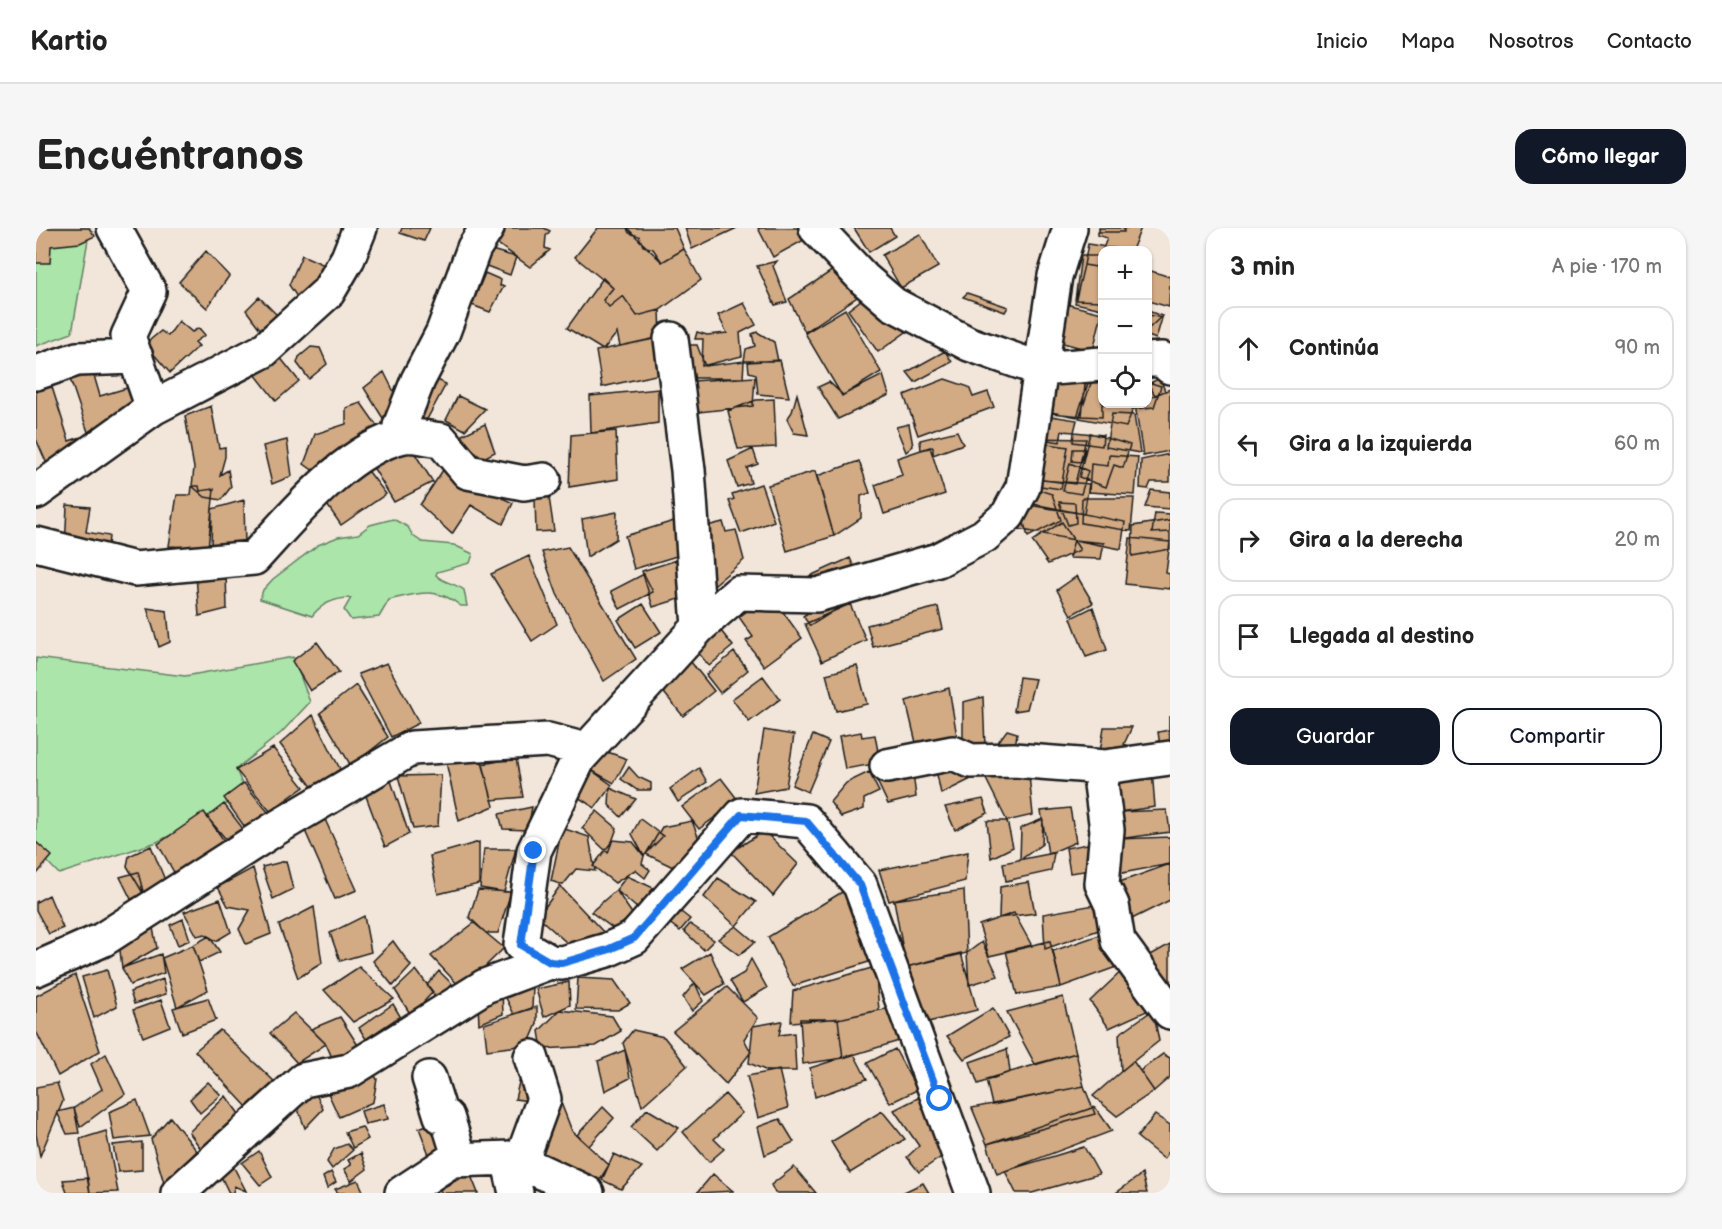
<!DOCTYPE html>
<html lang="es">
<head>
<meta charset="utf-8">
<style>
	body { margin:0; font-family:"Balsamiq Sans",sans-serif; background:#f6f6f6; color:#222 }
	.controls { position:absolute; right:18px; top:18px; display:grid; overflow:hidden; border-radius:12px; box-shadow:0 2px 4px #0004 }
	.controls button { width:54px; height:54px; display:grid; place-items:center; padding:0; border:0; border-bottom:2px solid #e0e0e0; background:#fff; color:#222; font:30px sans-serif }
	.stop { position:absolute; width:18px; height:18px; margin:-14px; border:4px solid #1a73e8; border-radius:50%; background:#fff }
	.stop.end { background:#1a73e8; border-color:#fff; box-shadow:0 2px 6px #0008 }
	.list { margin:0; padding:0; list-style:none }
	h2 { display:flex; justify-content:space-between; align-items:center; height:78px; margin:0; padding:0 24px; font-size:26px }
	h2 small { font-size:20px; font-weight:400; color:#767676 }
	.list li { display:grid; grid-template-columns:39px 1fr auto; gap:18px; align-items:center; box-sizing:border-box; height:84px; margin:0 12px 12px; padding:0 12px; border:2px solid #e0e0e0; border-radius:18px }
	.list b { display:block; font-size:22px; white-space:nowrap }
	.list em { font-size:20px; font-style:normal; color:#767676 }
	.actions { display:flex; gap:12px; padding:18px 24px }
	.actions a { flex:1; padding:14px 0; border:2px solid #111827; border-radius:18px; text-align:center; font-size:21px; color:#111827 }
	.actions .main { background:#111827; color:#fff }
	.icon { flex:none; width:33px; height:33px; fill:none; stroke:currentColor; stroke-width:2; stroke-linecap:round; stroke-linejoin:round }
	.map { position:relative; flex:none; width:1134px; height:965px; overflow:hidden; border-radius:18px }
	header { display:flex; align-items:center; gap:36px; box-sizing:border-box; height:84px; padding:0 30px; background:#fff; border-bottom:2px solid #e0e0e0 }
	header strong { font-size:28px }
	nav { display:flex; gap:33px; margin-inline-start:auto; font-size:21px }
	.intro { display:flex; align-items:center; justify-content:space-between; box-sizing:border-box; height:144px; padding:0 36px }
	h1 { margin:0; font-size:42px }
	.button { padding:15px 27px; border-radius:18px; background:#111827; color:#fff; font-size:21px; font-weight:700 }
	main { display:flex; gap:36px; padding:0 36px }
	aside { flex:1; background:#fff; border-radius:18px; box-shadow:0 2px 4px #0004 }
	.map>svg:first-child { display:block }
</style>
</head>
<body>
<header>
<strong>Kartio</strong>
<nav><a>Inicio</a><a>Mapa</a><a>Nosotros</a><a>Contacto</a></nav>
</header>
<div class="intro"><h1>Encuéntranos</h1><a class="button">Cómo llegar</a></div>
<main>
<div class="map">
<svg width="1134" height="965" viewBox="0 0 1134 965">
	<rect width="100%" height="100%" fill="#f2e6da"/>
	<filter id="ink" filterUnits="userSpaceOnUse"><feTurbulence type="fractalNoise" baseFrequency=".0167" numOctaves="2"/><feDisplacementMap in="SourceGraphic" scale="12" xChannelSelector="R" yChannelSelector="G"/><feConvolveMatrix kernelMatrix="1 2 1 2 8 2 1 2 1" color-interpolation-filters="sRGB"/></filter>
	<g filter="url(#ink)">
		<path fill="#abe5aa" stroke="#648063" stroke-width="1.5" d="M0,0h54l-18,105 -36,13z
			M357,291l15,8 5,9 9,6 32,3 19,9 -3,9 -33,9 -1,3c7,8 19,8 28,15l3,16h-6c-24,-20 -43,-13 -72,-6l-10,17 -28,3 -7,-10 7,-12c-15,0 -29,5 -39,18l-52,-17 3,-9 10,-11 45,-34 20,-8 20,-3 12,-9z
			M257,429l17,45 -29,31 -45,36 9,23 -40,26 -48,24 -98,32 -23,-24v-192l149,18z"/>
		<path fill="#d2aa84" stroke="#1c1c1c" stroke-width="1.5" d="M4,0h49l6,8 -15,7 -29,3 -1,17h-14v-34z
			M366,0h28l-6,13 -24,-8z
			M468,0h40l6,3 -4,5 -1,12 5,2 -20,17 -35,-25z
			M562,0h29l35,34 22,-13 17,31 -41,30 -23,6 -14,-20 -14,11 -6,-7 10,-12 -38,-31z
			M591,0h48l9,21 -22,13 -9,-13 -10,-3 -4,-10 -10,-3z
			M649,0h52l-45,21z
			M722,0h40l6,12 -31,17z
			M818,0h36l5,8 -26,16z
			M1063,0h25v4h-25z
			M1064,0h41l-9,22 -29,-1 4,-11 -10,-3z
			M884,6l18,33 -37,21 -19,-33z
			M1052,16l36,6h-22v18l-18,-3z
			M452,21l28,8 -6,18 -26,-10z
			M170,23l23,25 -22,32 -28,-26z
			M266,27l27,12 -26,39 -14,-21z
			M1045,28h21v45l-27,-1z
			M741,33l-4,5 14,36 -12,3 -18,-39z
			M809,34l24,27 -64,43 -16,-33z
			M1048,37l18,3v41l-27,-6z
			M1112,42l22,7 -1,30 -21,-6z
			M449,45l16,7 -1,6h4l-14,26 -18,-7z
			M567,50l10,10 -10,12 6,7 14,-11 14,20 23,-6 1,27 -41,9 -3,-13 -14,17 -36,-22z
			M931,65l41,14 -3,5 -42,-15z
			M830,68l20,8 20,28 -28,20 -30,-42z
			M223,69l20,20 -19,12 -14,-19z
			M1022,74l44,11 -9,38 -45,-12z
			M708,75l12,22 -16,8 2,23 -40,10 1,-27h-8l2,-7 10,3 20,-2 -9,-18z
			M809,81l36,63 -39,24 -37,-63z
			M1112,83l14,5 -14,13z
			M1112,87l14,3 -6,21 -8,-3z
			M143,93l13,11 7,-4 6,7 -10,7 4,4 -29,27 -25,-29 16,-13 7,5z
			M721,104l17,10 4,19h-34l2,-12 9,-3 -3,-12z
			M618,111l6,35 -58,13 -6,-36z
			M650,117h11l8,21 39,-5 -1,17h-53z
			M275,119l9,1 7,16 -18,15 -12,-16 2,-6z
			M239,123l24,30 -23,20 -25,-32z
			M909,123l7,11 -37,20 -8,-10z
			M744,132l9,37 -31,-3 -2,-20 -7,-2 -1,-10z
			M997,137l57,12 -13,40 -58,-11z
			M1061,138l5,1v37h46v-22l13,4 -7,21 -21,2 -7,18 -47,-9z
			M43,139l14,5 7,24 27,-8 10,26 -49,18 -18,-53z
			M1008,143l42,3 -4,42 -42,-4z
			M348,144l18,36 -16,15 -22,-35z
			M1050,146l16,2v41l-20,-1z
			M391,147l19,9 -20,37 -20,4z
			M847,147l6,20 -51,24 -20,-32 11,-5 14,13z
			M719,149l-2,29 -63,7 2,-32z
			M1124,150l5,13 -10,4 -7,-11z
			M909,151l24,8 4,10 15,-5 6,15 -76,28 -14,-40z
			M15,156l18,57 12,-4 3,9 -37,18 -11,-25v-49z
			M622,161v34l-67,10 -1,-37z
			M1134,161v62l-27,5 -8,-52h13v-6z
			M761,166l11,41 -14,-2 -7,-14 5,-7z
			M422,168l27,13 -20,21 -19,-10z
			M738,171l2,48 -38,2 -10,-38 28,-11z
			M325,175l19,27 -59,46 -17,-12 11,-30 31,-10v-16z
			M175,178l8,42 6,-1v10l-5,18 8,-5 3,17 -10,13 -16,-3 -13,-11 2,-18 -9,-52z
			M1002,186l39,6 -3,12 -12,-1 -2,11 -26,-4z
			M1076,186l22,1 6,38 -34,-6z
			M449,196l10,28 -23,12 -11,-10 -1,-18z
			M873,196l4,22 -7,6 -10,-25z
			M580,203l2,48 -49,8 2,-52z
			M921,203l6,13 -30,11v-8l-12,3 -1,-10z
			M1038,204l29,3 -1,11 -29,-4z
			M1054,205l40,12 -7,23 -9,-3 -8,22 -27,-10z
			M996,210l54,1 -11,45 -47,-6z
			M251,212l5,36 -20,8 -9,-38z
			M998,214l34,5 -7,42 -34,-5z
			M372,215l25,39 -39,20 -24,-40z
			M894,219l15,47 -61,20 -9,-29 27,-10 -5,-17z
			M717,221l5,15 -11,4 4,15 -14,4 -9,-26z
			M1037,221h12l-4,13 -9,-1z
			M1134,226v28h-19l-3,7 -8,-1 1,-28z
			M1073,227l29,2 -3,38 -46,-3 2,-28 17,2z
			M823,233l11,32 -9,3v22l-27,18 -17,-60z
			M1034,235l18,8 -7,23 -18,-3z
			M330,240l20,26 -45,31 -18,-26z
			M407,242l70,33 -10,21 -32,-19 -19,29 -32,-29z
			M779,243l19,65 -47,15 -19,-66z
			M982,250l71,6 -5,30 -75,-12z
			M725,256l13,37 -33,12 -12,-32 5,-2 -2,-5z
			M984,256l32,10 9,26 -33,17 -8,-28z
			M156,258h7l1,5 14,-2 -6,59 -39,-2 8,-51h14z
			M1115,262l19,2v17l-25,-2z
			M513,269l5,34 -18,1 -1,-34z
			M1046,270h52l-3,33 -50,-8z
			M208,272l1,48h-34l1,-39z
			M977,272l112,22 -4,27 -118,-23z
			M1023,274l16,1 1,20 -8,2z
			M31,277l23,2 -4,25 23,4 -2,19 -42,-5z
			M581,284l-1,27 -29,18 -5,-38z
			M1119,285l15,1v18l-18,1z
			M1134,292v29l-38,7 1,-30z
			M638,293l9,33 -49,15 -9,-33z
			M687,294l3,10 10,-2 8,30 -35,29 -14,-60z
			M1026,294l18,28 -32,14 -16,-23z
			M1094,310l40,4 -4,31 4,1v15l-45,-5z
			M1038,312l30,3 -3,16 -32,-1z
			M532,319l68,112 -32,22 -47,-87 -15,-42z
			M493,328l28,68 -25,17 -41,-67z
			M814,330l10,22 -68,4z
			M644,331l-1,40 -26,8 -11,-36z
			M190,345l1,36 -28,7 -3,-41z
			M608,346l9,18 -33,17 -9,-18z
			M1041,348l16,27 -22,12 -14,-25z
			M814,359l6,10 -46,29 -7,-10z
			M742,360l2,20 22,30 -38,28 -18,-25 7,-4 -14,-20z
			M607,376l18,28 -26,16 -17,-28z
			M814,376l16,36 -44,21 -17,-37z
			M902,379l5,22 -70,18 -6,-22z
			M1057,379l14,43 -21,7 -15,-39z
			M111,380l20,3 3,31 -11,5z
			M681,398l16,20 -24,20 -16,-20z
			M281,414l22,30 -29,19 -18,-30z
			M698,424l14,18 -28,23 -14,-18z
			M651,429l27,34 -31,25 -27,-33z
			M351,435l32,60 -28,14 -33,-63z
			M821,438l10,38 -31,7 -10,-37z
			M727,448l17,23 -31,23 -17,-23z
			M983,449l16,2 -8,30 -13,2z
			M320,457l32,52 -37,29 -31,-53z
			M913,460l9,55 -40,8 -12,-50z
			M947,469l2,50 -22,7v-52z
			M277,487l27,54 -27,19 -33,-44z
			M1133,488l1,36h-9l-3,-20 11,-2z
			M1068,499h28l-8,17 17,6 -41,2z
			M728,502l30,5 -8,52 -32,6z
			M971,502l10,3 -3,23 -24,-3z
			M825,504l1,5 13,-2 5,28 -35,6 -6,-33z
			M777,507l16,7 -21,50 -16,-7z
			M237,520l31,39 -34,24 -34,-41z
			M443,523l15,55 -35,15 -13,-59z
			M569,523l22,8 -13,24 -23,-13z
			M480,530l7,39 -31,3 -9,-36z
			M929,530l6,21 -30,15 -6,-29z
			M876,537l4,32 -28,7 -12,-25z
			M992,537l5,50 -26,6 -23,-46z
			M593,539l9,10 13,6v7h-14l-16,-11z
			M663,540l8,14 -29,20 -8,-13z
			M555,542l21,15 -17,23 -22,-14z
			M1116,542l3,37 -37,5v-34z
			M833,544l10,20 -15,7v10l-23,8 -11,-15 16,-19z
			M405,547l-3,51 -25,3 -15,-53z
			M685,550l17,22 -39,29 -17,-22z
			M355,553l18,53 -24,13 -19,-51z
			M208,555l29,35 -24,15 -25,-35z
			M574,560l26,11 -15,18 -12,-12z
			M947,571l5,14 -33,17 -10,-23z
			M188,576l23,30 -16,11 -24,-28z
			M496,579l-4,23 -25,-1 -4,-15z
			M1034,580l6,34 -28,12 -7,-43z
			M1131,582l3,22 -52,7v-27z
			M561,583l20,17 -9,25 -26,-25z
			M168,584l23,33 -52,29 -17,-30z
			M287,587l34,75 -22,9 -32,-73z
			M604,591l23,17 -19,20 -12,-22z
			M1007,591l-1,25 -22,16 1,-32z
			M656,593l7,18 -26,28 -27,-13 16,-27z
			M951,593h20l6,26 -22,11z
			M526,600l27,9 6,34 -19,-2 -13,16 -12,-4z
			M728,603l34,33 -25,32 -42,-44z
			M1134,609v27l-53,10 1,-35z
			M577,612l20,2 11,14 -2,8 8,6 -5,8 -10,-8 -20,13 -22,-17z
			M0,614l16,14 -16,19z
			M443,614v42l-41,10 -8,-38z
			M1051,616l12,25 -29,4 -4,-25z
			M115,618l16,39 -24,8 -16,-27 2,-10z
			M448,621h32l-12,43 -24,-4z
			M932,624l-3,29 -76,20 -10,-31z
			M1018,625l-3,18 -45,10 -3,-18z
			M250,633l7,28 -20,10 -11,-32z
			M1134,636v36l-38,19 -18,-35z
			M217,640l18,66 -25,10 -7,-15 11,-19 -22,-4 -10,-19z
			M102,644l6,23 -13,4 -11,-22z
			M591,648l31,14 -20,19 -22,-19z
			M682,650l38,24 -20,24 -32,-29z
			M993,654l6,31 -36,5 1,-31z
			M524,658l47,50 -32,14 -37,-33z
			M816,658l23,74 -82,26 -25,-49z
			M442,662l33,2 -13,41h-12l-17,-16z
			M580,662l17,25 -19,14 -23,-17z
			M928,662l3,63 -61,14 -12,-67z
			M13,667l14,33 -14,6 -13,-24v-8z
			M184,671l11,33 -15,9 -11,-7 -8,2 -13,-24z
			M1064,676l10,22 -65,23 -2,-35z
			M278,679l8,56 -24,15 -19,-53z
			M640,680l14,11 -10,12 -16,-12z
			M978,685l18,33 -43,10 -10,-31z
			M328,688l7,36 -31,9 -10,-28z
			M147,691l7,21 -12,5 -8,-20z
			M438,695l30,25 -42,41 -31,-33z
			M654,696l24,16 -10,10 -20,-19z
			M700,698l19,16 -16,13 -21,-16z
			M117,700l4,20 -35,20 -2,-18z
			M1075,703l8,35 -58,21 -8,-36z
			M173,708l11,16 -21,10 -6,-17z
			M357,713l18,25 -18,20 -20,-25z
			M1014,713l11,46 -44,8 -11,-44z
			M946,714l16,34 -29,9 -2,-32z
			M1134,716v41l-21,-29z
			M157,717l15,45 -31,17 -15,-49z
			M674,724l14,32 -18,11 -24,-26z
			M925,725l16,57 -57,14 -18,-56z
			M125,726l3,19 -34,12 -8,-17z
			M715,731l16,29 -24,14 -13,-21 14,-8z
			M1091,738l22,44 -40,18 -19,-27z
			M323,739l35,32 -41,23 -29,-32z
			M839,739l4,43 -36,8 -52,4 2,-31z
			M71,742l10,36 -23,12 -12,-41z
			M380,742l17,22 -22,23 -16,-25z
			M403,743l18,18 -20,11 -10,-15z
			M39,747l25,76 -42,25 -22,-45v-35z
			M542,750l36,2 16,23 -12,7 -42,-1z
			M127,751l3,15 -32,10 -4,-12z
			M533,754l1,23 -26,12 -8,-28z
			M659,755l8,18 -11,10 -9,-14z
			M497,759l-1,21 -18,6 -8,-16z
			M691,759l31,31 -14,21 7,13 -25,32 -53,-53z
			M466,764l1,22 -24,10 -1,-19z
			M1027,769l13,56 -41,11 -28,-52z
			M172,770l8,22 -34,13 -9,-25z
			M125,772l9,26 -27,11 -10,-27z
			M357,776l7,12 -34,23 -7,-11z
			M501,779v17l-9,21 -41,5 -3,-26z
			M859,779l4,34 -56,17 -5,-39z
			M957,780l16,29 -45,22 -17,-23z
			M524,782l52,6 9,15 -25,15 -54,3 -3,-18z
			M1117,782l6,31 -38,30 -2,-37z
			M258,785l32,31 -29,19 -27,-30z
			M304,789l21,33 -27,12 -8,-18 -15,-15z
			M764,791h38l5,39 -40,6z
			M746,793l-3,14 15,-2 2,38h-29l-18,-8 4,-37z
			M184,802l56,53 -28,25 -53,-57z
			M597,802l31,7 23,29 -45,40 -19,-63z
			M859,821l22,41 -27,13 -23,-40z
			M971,821l3,23 -32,12 -8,-22z
			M589,822l5,28 -25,13 -7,-30z
			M1040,825l8,33 -92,19 -6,-26z
			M70,826l19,40 -45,33 -6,-19 28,-19 -11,-25z
			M818,826l13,25 -52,18 -5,-29z
			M1127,826l7,4v19l-16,14 -14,-20z
			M1097,833l21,30 -37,25 -24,-20z
			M329,834l12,17 -4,23 -34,15 -11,-24 24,-15z
			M743,842l9,38 -30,10 -11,-42z
			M172,854l13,13 -21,18 -10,-14z
			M483,854l20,3 -3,17 -21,-3z
			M21,855l6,18 -23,55 -4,-22v-47z
			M1048,858l11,28 -108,30 -15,-36z
			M520,862l16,41 37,34 -17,27 -69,-32z
			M279,864l8,17 -18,19 -10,-27z
			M689,866l17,19 -28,26 10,10 -15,13 -26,-30z
			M190,868l13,18 -38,35 -12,-17z
			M884,869l16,24 23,24 -40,27 -12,-15 12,-11 -25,-36z
			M101,872l13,36 -36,4 -5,-28z
			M348,876l4,15 -23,5 -4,-13z
			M567,879l11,11 -25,28 -12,-11z
			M1059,879l17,24 -115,43 -10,-30z
			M38,880l5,25 -12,1 -10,-22z
			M611,881l32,19 -22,23 -26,-24z
			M846,883l23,28 -55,34 -19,-31z
			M1119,887l15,10v25l-6,9 -27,-22z
			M134,889l27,34 -33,32 -13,-44z
			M411,889l11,29 -28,11 -11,-29z
			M744,891l14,23 -29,13 -7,-28z
			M326,899l6,12 -15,9 -8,-16z
			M70,903l12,61 -28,1 -10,-54z
			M106,914v28l-24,2 -5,-27z
			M311,916l6,6 -21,19 -5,-7 7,-13z
			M1048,919l15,27 -67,19h-16l-11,-22z
			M223,923l13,26 -12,8 -18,-22z
			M325,925l6,16 -16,12 -7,-12 7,-4 -3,-5z
			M578,926l28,13 -21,22 -19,-9z
			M192,928l18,35 -12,-5 -1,7h-4l-13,-27z
			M758,939l22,26h-41l-4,-8z
			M295,944l5,10 -9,6 -4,-11z
			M434,945l8,20h-37l-1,-4z
			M677,946l20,17h1l-37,2z
			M1106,946l5,19h-31z
			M52,950l2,15h-23l-4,-13z
			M322,952l6,13h-26l-3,-4z
			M887,955l6,10h-27z"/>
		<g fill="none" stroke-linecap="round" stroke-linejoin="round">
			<g stroke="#1c1c1c" stroke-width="38">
				<path id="minor" d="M78,0l35,63 -21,45 25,72
					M780,0l48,51 29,25 76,40 71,25 62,-5
					M635,111l17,131 11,157
					M1112,132l14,-1 8,8
					M0,145l41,-14 59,-2
					M369,208l-5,-10 18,-46 25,-48 31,-84 13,-20
					M0,264l117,-84 110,-57 65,-59 20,-34 12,-30
					M0,316l99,25 119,-11c39,-42 92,-109 150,-122 10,-2 26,3 37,4l27,32 56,11 20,-3
					M851,538l66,-13 18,8 43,-1 91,7 65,-9
					M1069,539l-4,17 6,46 -5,54 10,21 6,36 52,71
					M514,734l-29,-17 13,-94 45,-93 120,-131 39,-34 79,2 121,-35 46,-24 24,-21 15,-28 32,-211 15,-48
					M0,741l66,-29 171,-110 139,-82 136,-8 30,8 1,10
					M393,850l12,38 6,1 13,42
					M472,930l8,35
					M485,934l23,-63 -13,-42
					M142,965l125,-113 46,-9 136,-85 65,-24 12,1 45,-13 27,-12 108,-123 64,6 54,64 113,308
					M366,965l50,-33 60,-2 75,35"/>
			</g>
			<use href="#minor" stroke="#fff" stroke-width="33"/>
		</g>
	</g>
	<g fill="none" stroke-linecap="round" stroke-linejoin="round" filter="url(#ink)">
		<path stroke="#1a73e8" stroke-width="8" d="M498,623l-13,94 29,17 12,1 45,-13 27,-12 107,-123 65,6 54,64 80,214"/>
	</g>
</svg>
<div class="controls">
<button>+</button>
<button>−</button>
<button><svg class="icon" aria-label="locate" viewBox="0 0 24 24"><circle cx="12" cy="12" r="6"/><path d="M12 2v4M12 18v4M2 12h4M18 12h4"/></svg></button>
</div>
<div class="stop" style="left:904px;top:871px"></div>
<div class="stop end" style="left:498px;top:623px"></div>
</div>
<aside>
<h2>3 min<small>A pie · 170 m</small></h2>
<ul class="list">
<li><svg class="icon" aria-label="ahead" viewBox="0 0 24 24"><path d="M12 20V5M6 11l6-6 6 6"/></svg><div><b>Continúa</b></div><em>90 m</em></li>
<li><svg class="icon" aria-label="left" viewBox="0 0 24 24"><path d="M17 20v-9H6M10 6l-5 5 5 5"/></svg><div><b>Gira a la izquierda</b></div><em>60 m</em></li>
<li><svg class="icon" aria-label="right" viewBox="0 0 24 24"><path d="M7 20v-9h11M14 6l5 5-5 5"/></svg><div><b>Gira a la derecha</b></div><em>20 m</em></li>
<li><svg class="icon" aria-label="arrive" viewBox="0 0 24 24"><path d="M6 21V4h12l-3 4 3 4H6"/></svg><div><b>Llegada al destino</b></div></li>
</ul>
<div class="actions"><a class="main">Guardar</a><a>Compartir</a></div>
</aside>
</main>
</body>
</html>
